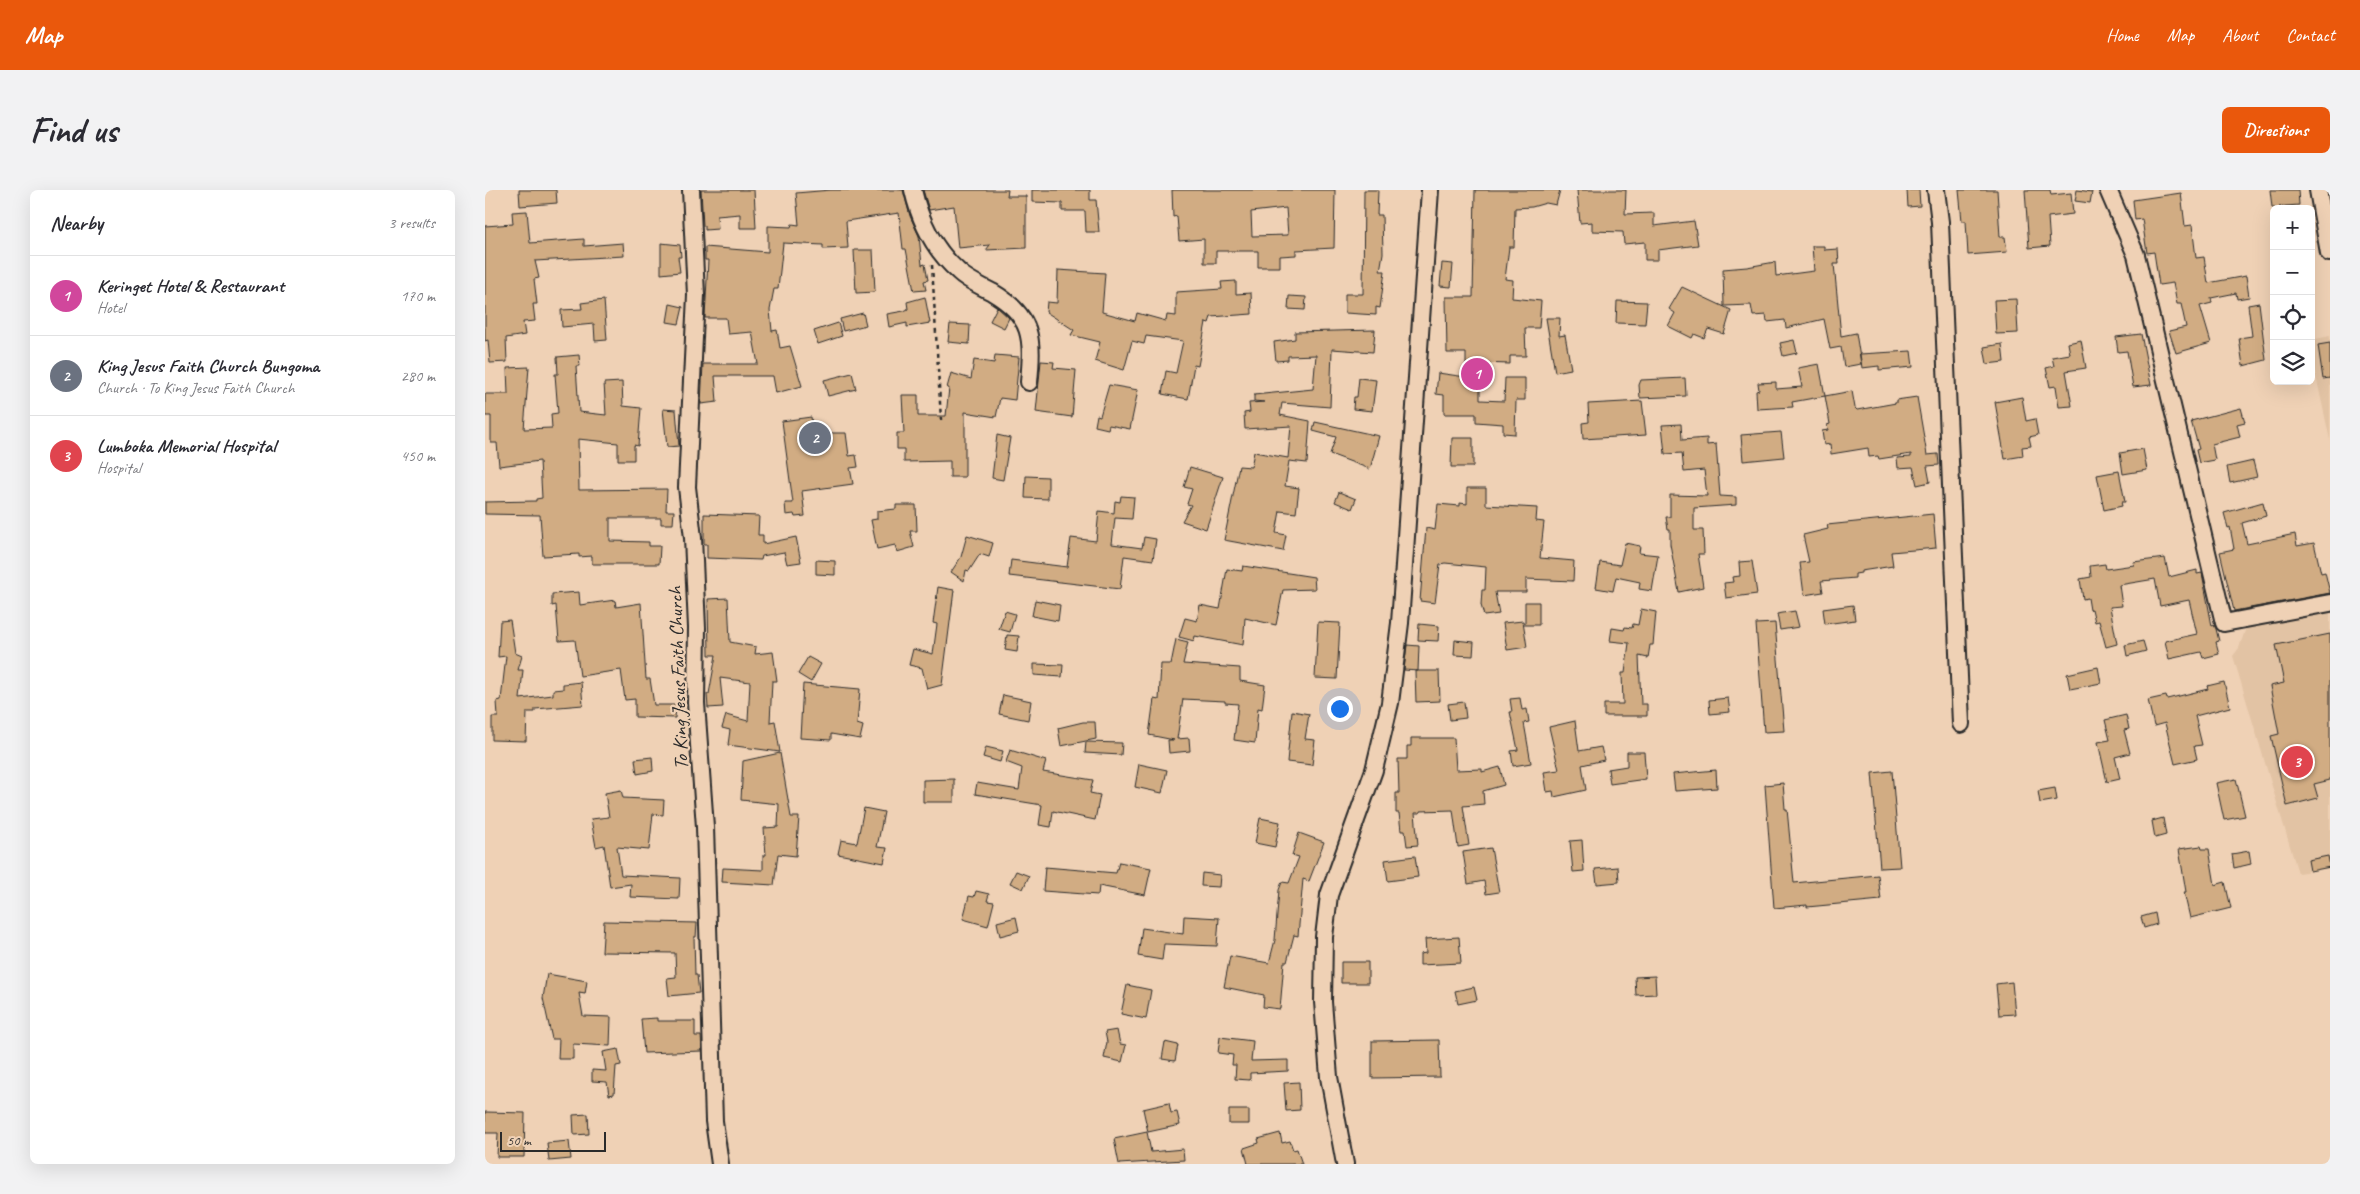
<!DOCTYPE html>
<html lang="en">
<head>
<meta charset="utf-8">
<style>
	body { margin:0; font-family:Caveat,sans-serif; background:#f2f2f3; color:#2b2b33 }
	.controls { position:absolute; right:15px; top:15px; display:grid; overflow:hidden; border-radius:8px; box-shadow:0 5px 20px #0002 }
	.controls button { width:45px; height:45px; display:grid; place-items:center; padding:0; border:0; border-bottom:1px solid #e1e1e2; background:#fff; color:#2b2b33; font:25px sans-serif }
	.scale { position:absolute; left:15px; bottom:12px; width:106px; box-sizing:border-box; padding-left:5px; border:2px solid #2b2b2b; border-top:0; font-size:14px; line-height:18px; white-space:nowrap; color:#2b2b2b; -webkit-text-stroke:4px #efd1b5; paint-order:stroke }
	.you { position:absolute; left:854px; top:518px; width:18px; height:18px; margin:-12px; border:4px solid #fff; border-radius:50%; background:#1a73e8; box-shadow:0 0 0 8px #1a73e833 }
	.badge { display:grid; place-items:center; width:32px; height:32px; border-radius:50%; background:#ea580c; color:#fff; font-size:16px; font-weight:700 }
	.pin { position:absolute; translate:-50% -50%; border:2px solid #fff; box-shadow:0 1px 5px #0006 }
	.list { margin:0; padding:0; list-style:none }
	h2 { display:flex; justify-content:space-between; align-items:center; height:65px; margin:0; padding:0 20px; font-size:21px }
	h2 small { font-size:16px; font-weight:400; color:#7c7c81 }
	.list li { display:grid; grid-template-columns:32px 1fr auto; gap:15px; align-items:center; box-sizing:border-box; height:80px; padding:0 20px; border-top:1px solid #e1e1e2 }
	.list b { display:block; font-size:19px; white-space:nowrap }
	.list p { margin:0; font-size:16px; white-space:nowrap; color:#7c7c81 }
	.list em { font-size:16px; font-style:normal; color:#7c7c81 }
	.icon { flex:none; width:28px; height:28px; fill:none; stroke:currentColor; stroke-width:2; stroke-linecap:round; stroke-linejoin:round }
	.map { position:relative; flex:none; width:1845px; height:974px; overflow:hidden; border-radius:8px }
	header { display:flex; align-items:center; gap:30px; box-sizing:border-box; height:70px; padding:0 25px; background:#ea580c; color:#fff }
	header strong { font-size:24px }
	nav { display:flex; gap:28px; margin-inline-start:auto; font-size:18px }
	.intro { display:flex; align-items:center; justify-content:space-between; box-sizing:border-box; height:120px; padding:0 30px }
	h1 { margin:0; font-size:35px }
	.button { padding:12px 22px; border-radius:8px; background:#ea580c; color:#fff; font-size:18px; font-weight:700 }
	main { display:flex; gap:30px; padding:0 30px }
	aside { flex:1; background:#fff; border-radius:8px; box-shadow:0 5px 20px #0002 }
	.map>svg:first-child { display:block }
</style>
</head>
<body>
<header>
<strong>Map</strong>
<nav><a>Home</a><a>Map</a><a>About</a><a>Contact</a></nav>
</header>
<div class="intro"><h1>Find us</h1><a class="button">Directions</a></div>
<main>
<aside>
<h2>Nearby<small>3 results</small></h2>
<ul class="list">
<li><span class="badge" style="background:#d1479c">1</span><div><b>Keringet Hotel &amp; Restaurant</b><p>Hotel</p></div><em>170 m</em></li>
<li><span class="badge" style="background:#6b7280">2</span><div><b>King Jesus Faith Church Bungoma</b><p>Church · To King Jesus Faith Church</p></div><em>280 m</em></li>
<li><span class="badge" style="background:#e0444e">3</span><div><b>Lumboka Memorial Hospital</b><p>Hospital</p></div><em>450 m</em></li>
</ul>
</aside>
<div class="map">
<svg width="1845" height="974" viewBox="0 0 1845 974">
	<rect width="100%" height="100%" fill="#efd1b5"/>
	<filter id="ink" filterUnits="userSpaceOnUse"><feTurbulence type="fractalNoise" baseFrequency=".02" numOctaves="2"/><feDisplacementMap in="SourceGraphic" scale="10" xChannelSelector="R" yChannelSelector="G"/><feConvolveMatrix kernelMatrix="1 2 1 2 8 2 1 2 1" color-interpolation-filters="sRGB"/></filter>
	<g filter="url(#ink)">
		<path fill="#e2c3a4" d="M1845,146v104l-19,-87v-13z
			M1845,417v261l-32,5 -65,-217 6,-8 9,-26z"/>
		<path fill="#d1ac83" stroke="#2b2b2b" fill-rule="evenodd" d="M34,0h37l1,13 -37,3z
			M216,0h53l2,38h-16v-14l-23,2 1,13 -13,1v-4h-2z
			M346,0h72l7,26 9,20 3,29 3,-1 3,16 -4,1 2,9 -12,1 -8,-42h-3l-4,-36 -53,8 2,27 -25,1v-4l-40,-2 -5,46h-4l-4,21 2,21 5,-1 3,18 10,-2 12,40 -26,7 -3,-17h-58l2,26 -16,2 2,-40h55l-6,-32 -24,2 -2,-16h-21l3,-58h-3v-13l63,5v-26l23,1 1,-3 7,1 -3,-32z
			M438,0h85l-1,6h19v52l-40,2 4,-5 -32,3 -4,-42 -25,4z
			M547,0h58v10h6l3,32h-13l-1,-21h-23v-8l-30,-1z
			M687,0h163l-1,58 -38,2v5l-16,1v11h-22v-16h-42v12h-12v-24l-25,2 -2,-25 -4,1zM801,18l2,27 -36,1 -1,-24z
			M879,0h14l-1,25h5l1,38 -3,18h5l-5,37 -4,-1v8l-31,-2v-19h18z
			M990,0h85l-4,15 -10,-2 -14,4 -17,1 -1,39h-5l-4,32 8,1 -1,18 29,3 -2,27h-14l1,28h-16v8l-30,-1v37l24,1 1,-23h20v22h-9l-1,34 -12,-1v-9l-27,-2v-8h-32v-19l-8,-1 2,-21 28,4v-24h-19l-1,-56h27z
			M1092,0h49l-1,24 29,-1v13l40,-5 4,24 -40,5v10h-13v-18l-21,2 -1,-12 -31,-1v-9l-12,1z
			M1422,0h12l1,16 -12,1z
			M1474,0h38l3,47h5l2,15 -39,3 -2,-34h-4z
			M1540,0h25l1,5 20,-2 2,21 -25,3 2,29 -21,2z
			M1592,0l15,2 -2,11 -15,-2z
			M1785,0h28l1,15 -27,2z
			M1696,3l4,33 7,-1 4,33 8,-1 4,26 38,-7 3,21 -12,2 -1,-6 -25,5 1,5 -12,3 11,37 -35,10 -7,-22 17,-4 -5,-23h-4l-4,-21 -14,2 -5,-33 -7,1 -5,-34 -7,1 -2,-20z
			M42,21l3,32 54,-4v7l39,-3 1,13 -89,5 4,17 -5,1 3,25h-4l2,17 -12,1 2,13 -19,3 1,24 -17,1 -2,-23 -3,1v-115l28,-2 -1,-12z
			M176,53l19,2 1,12h-3l2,15 -19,2z
			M1327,56h12v4l14,-1 1,15h-5l7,72 15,-3 5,31 -17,3 -3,-20 -11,2 -6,-30 -38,9 -1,-8 -18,2 -1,-7 -13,1 -2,-11 -27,1 -1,-37 24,-2 28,-5 1,14 38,-5z
			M369,60h19l2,42 -19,1z
			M957,73l11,1 -2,23 -11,-1z
			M573,80l47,3 -3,39 33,9 2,-8 29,8 1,-6 9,1v-24l46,-3 -1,-7 15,-1v13l15,-1 1,21 -41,3 -2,6 -3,-1 -8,44 -4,-1 -6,34 -26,-5 4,-23 10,2 7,-32 -37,-5 -2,8 -12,-3 -8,29 -29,-9 5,-19 -29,-7 3,-5 -28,-18 1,-10 10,1z
			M1197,97l49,23 -7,24 -16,-5 -4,9 -10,-4 -2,4 -24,-12 7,-13 -6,-4z
			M804,106l17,1 -1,13 -17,-1z
			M440,107l5,26 -23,4v-4l-18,4 -2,-13 17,-3 4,-2 -1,-7z
			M1531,109l2,34 -22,1 -2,-34z
			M119,110l3,40 -12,1 -1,-17 -32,3 -1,-17 21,-1 -1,-6z
			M1132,111l30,1 -2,22 -29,-1z
			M1774,113l7,57 -23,6 -4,-28 13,-2 -4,-31z
			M185,114l13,3 -4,17 -12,-2z
			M512,117l12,11 -5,10 -14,-7z
			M378,123l3,12 -23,6 -3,-12z
			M1061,128h14l-1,18 6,-1 6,34 -16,3z
			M353,133l4,13 -24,8 -4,-13z
			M465,134l20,1 -1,19 -21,-2z
			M890,140l-2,22 -41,-3 -2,58 -48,-4 -2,12 30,6 -3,42 -18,-2 -4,25 14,2 -3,25 -16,-2 -4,22 10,2 -3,16 -59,-11 15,-74 12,1 3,-15 34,6 3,-32 -46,3 -1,-16 6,-1 -1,-9 16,-1 -11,-1v-6l59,-6 3,-34 -28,1v4l-12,1 -2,-19 21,-3v-7z
			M1656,144l10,51 -18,2 -6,-36 -9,1 -2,-15z
			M1309,150l3,13 -14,3 -3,-13z
			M1596,150l5,28 -20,3 6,35 -13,1 -3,-21 -6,1 -4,-19 8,-2 -2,-9 18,-3 -2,-11z
			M1845,153v35l-7,1 -5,-34z
			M1517,154l2,18 -17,2 -3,-17z
			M1426,161l2,16 -34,3v-4l-17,2 -2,-14z
			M94,165l1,11h-4l3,46 27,3 -2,-32 18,-1 1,24 18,2 -3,38 -4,-1v15h-16v-17l-40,-4 1,51 88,-1 -1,22h8l-1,13h-12v-6h-51v23l39,1v4h11l-1,18h-67v-8l-13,1v-3l-36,2 -3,-41 -55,-1v-12l51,-1v-2l6,-1 -2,-37 -41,5 -2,-23h-6v-27h-6v-22h23l-1,-26 22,-1 -5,62 28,-1 -1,-14 7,-1 -3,-39h3l-1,-17z
			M510,165l24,2 -4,43 -15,-2 -4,19 -31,-5v65h-15v-16l-46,1v-13h-7v-16h7l-2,-38h16v21h28l3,-28h-2l4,-15 20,6 3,-19 20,3z
			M556,171l13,1 -1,6 23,2 -4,47 -36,-5z
			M1334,174l6,32 -33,6 1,5 -36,2 -1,-18 3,-1 -1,-7 18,-1v7l26,-2 -4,-19z
			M367,183l4,16 -28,7 -4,-16z
			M874,188l17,2 -4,31 -19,-2 1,-12h3z
			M1200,188l1,18 -46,2 -1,-13 2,-5z
			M624,195l29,5 -8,39 -21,-4 -1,4 -13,-3 2,-11 3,1z
			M1367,201l3,17 2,2 39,-7v-3l21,-3 10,58 11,-1 1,11 -12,1 3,16 -13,3 -4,-18 -15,1 -1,-10 14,-1v-3l-32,5 -1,-3 -9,1 -1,-9 -37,6 -1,-10 -6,1 -2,-14 6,-1 -1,-5 3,-1 -5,-28z
			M1537,207l4,24 9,-2 3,16 -9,2 2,9 -9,1 1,9 -18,3 -10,-57z
			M1157,211l4,34 -63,4 -1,-16 7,-1 -1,-18z
			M1756,218l4,14 -8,2 3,13 -28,7 3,16 -16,3 -3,-13 3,-1 -8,-28z
			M178,219l13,1 3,36 -12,1z
			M326,227l2,16h33l3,23 7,-1 2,12 -8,1 3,16 -51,7 3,25 -10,1 -1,-3 -8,1 -1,-12h8l-11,-82z
			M830,232l64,14 -9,33 -40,-15 6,-17 -23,-6z
			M1196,234l1,16 25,-2v7l9,-1 4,52 16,1v8l-42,3v22h9l1,24h-6l5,33 -24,5 -9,-48v-15h-2l-2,-12h4v-22l37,1 -3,-26 -20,2 -2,-19 -17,1 -3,-29z
			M1296,242l3,25 -41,4 -2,-26z
			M512,245l13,3 -7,42 -11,-2z
			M967,248h21v29h-22z
			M1658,259l4,21 -24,4 -3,-21z
			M1768,271l4,16 -27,6 -3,-16z
			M705,277l33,10 -17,52 -24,-8 9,-16 -4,-1 5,-15 -8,-2z
			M1634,281l6,31h-4l1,4 -18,4 -7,-35z
			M541,286l22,1v22l-23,-1z
			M982,298h19v17l51,3 -1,13 8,1 -4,36 34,3 -1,20 -47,-2v13h-31l4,22 -15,2 -3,-11 1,-15h3l1,-23 -41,-4 -5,1 -5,39 -15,-2 6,-73 9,2 3,-26 22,2v-3l7,1z
			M854,302l17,7 -4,10 -17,-7z
			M636,306l13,1 -2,22 -17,-1 -3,26 30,4 2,-11 12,2 -3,21 -29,-4 -4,33 -111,-13 2,-16 56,7 4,-29 25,3 3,-30 15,2 1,-12 5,1z
			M1778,312l3,14 -24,7 5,21 48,-10 2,12 17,-3 7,30 4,-1 5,21 -96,18 -14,-59 14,-3 -4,-22 -2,1 -4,-15z
			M411,315h20l1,26h-7l4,16 -17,5 -2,-7 -18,4 -6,-29 6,-1v-8l19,-2z
			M219,324l55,2 -1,19h5v9l33,-7 5,25 -14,2 -3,-12 -22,4 -1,4 -54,-2v-14h-3z
			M1448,324l3,34 -45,4 2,14 -32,5v2l-6,1v4l-34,3 2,11 -19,3 -4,-32 9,-1 -6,-27 25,-6 -1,-4z
			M482,345l26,8 -4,14 -9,-3 -11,17 -3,-1 -2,11 -13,-9 10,-15z
			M1140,353l15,3 -1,7 19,2 -6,36 -13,-2 1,-7 -24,-5 -3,14 -17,-3 4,-26 20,3z
			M1680,368l4,19 28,-7v4l5,-1 10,53 2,-1 2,4 3,12 -3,1 3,12 -16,4 -2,-6 -32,7 -4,-18 32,-7 -8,-34 -29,6 -5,-27 -36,6 3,21 -12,1 7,37 -11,3 -7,-26 -4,1 -3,-13 -2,1 -2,-12 -5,1 -3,-20 11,-2 -1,-11 15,-2 1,5 28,-4 -1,-3z
			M331,370l19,1v14l-19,-1z
			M1267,371l5,33 -31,4 -2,-15 9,-1 -1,-5 8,-1 -1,-14z
			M758,376l71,11 1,12 -32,1 -7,35 -31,-7 -2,27 -48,-9 -1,5 -15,-4 6,-19 12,3 3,-16 20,4 7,-40 15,2z
			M453,397l16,3 -12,95 -15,4 -5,-21 -13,-3 4,-16 20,5 4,-30 -4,-1z
			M94,402l1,13 35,-5 1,7 25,-4 5,76h4l4,26h22l-1,13 -40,-1v-18l-10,1 -4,-30 -41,6 -5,-36 -16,1 -3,-36 -4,1v-12z
			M243,408l2,44 26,5 -1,7 18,-2 4,29h-5l-2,41 5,-1 5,31 -52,-7 2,-15 -8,-2 4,-13 22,6 2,-39 -30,-4 3,29 -15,1 -1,-14h2l7,-39h-7l-1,-56z
			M550,410l25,5 -2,16 -26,-5z
			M1040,412h14v23h-14z
			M1368,415l2,15 -30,4 -2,-15z
			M1156,419l15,3 -3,33h-3l-2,13 -9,-2 2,48h6v12h-43v-12h19l-1,-31h3l4,-30 -19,-2 2,-13 12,2 1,-3 7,1 1,-4 5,1z
			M520,421l10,3 -5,18 -11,-3z
			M1310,421l4,16 -19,3 -3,-16z
			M25,430l5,33 7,3 -4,14h5l-3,29 33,-4v-5l10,-1v-5l18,-2 2,23 -48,4v3h-8l-1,29 -34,-1v-23h6l-1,-16 4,-1 5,-44 -8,1 2,-36z
			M1038,431l4,26 -20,3 -4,-27z
			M833,432l22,1 -3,56 -22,-1z
			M1290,433l9,108 -20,1 -8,-108z
			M934,434l20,2 -1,15 -20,-1z
			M1845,444v146l-16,4 4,14 -31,8 -16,-70 8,-2 -9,-48 14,-3 -8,-38z
			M522,445l12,1 -2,16 -12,-2z
			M691,449l12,3 -5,22 57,4v13l25,4 -3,24 -4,-1 -3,35 -21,-3 4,-36 -13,-1v-2l-42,-2 -6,40 12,-1 1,13 -21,2 -1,-13h6l-25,-5 5,-36 5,1 2,-36h10z
			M970,450l19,2 -1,14 -19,-1z
			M1658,451l3,10 -19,5 -2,-11z
			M922,455l12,1 -1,25 -14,-1z
			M323,467l13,7 -10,18 -13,-8z
			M549,474l29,1 -1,12 -28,-2z
			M1613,477l3,16 -31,6 -3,-15z
			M930,481h24l1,30 -24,1z
			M1739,492l6,25 -35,9 7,29 -8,1 3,13 -22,5 -10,-41 -11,3 -6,-26 18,-4 1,3 41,-10 -1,-3z
			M318,494l57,5 -3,35 6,2 -3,13 -29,-5v6l-31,-2z
			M518,505l28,6 -3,19 -29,-6z
			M1035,508l2,12 5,-1 2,13 -5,1 7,40 -18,3 -2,-15 7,-1 -8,-38h2l-2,-13z
			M1243,508l2,14 -20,2 -1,-14z
			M979,512l2,16 -16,2 -2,-16z
			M807,521l17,3 -4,25 10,1 -3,25 -25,-3z
			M1641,525l3,14 -5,1 6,23 -15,4 5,22 -13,3 -9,-40 12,-2 -5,-20z
			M1090,531l4,30 22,-4 3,13 -22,5 4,25 -32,7 -1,-6 -6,1 -3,-20 15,-2 -10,-43z
			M598,532h12l1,17 -35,7 -3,-18z
			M926,548h43l2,32 26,-1v3l18,-5 4,18 -21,6 1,13 -21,2 6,39 -11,2 -5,-37 -33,1v2h-5l3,32 -11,1 -2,-15h-4l-2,-18h-3v-20h3l-1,-34h9v-13h4z
			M601,552l36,1 -1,12 -36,-2z
			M501,557l17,4 -3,11 -17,-5z
			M525,560l36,11 -3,11 50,8 -3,13 10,2 -5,25 -42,-9 -2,16 -12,-2 3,-20 -67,-11 2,-11 42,7 3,-22 -16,-6z
			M1142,562h17l2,27 -36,5 -2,-15 19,-3z
			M295,563l11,64h8l-3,39 -18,-2 -4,31 -52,-3 1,-14 40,2v-15h3l-2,-27 14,-1 1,-23 -38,-4 2,-39z
			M167,567l1,14 -16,3 -2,-15z
			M654,574l28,6 -5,23 -27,-6z
			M1231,580l1,18 -42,3 -2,-17z
			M1407,581l8,96 -20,1 -8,-95z
			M469,589v23h-31v-22z
			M1751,589l9,37 -21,4 -8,-37z
			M1298,593l2,26h2l7,74 84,-8 3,25 -74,7v-2l-33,3 -9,-123z
			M1570,598l2,12 -17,3 -2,-12z
			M136,600l2,8 41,2 -1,15 -10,-1 -4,36 -32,-3 4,28 59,3 -1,21 -49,-2 1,-13 -21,3 -6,-42 -8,2 -5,-28 18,-2 -4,-24z
			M379,618l20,4 -7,35 10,1 -3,15 -46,-9 3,-14 16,3z
			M775,628l20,4 -5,25 -20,-4z
			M1678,628l3,17 -11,3 -3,-17z
			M814,643l25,9 -15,39 -6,-2 -5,57 -4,-1 -7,27h-3l-4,47 -17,-2 1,-12 -40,-8 6,-31 39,7 6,-23 4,-50 3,-8 7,1 10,-26 -7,-2z
			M1097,650l2,31 -11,1 -3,-31z
			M1716,656l1,3h7l6,36 10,-3 6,26 -41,10 -6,-26h2l-7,-43z
			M1006,658l8,44 -13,2 -2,-13 -16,3 -5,-32z
			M1764,661l2,13 -17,4 -2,-14z
			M930,666l3,21 -30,4 -3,-21z
			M1843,666l2,11 -20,4 -2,-11z
			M634,672l32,6 -6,27 -46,-9 -1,9 -55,-4 2,-24 71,6z
			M1133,677l1,15 -22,2 -2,-15z
			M531,681l13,5 -6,13 -13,-6z
			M717,683l18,2 -1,12 -18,-1z
			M491,701l13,3 -2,7 7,1 -6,24 -25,-7 6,-23 5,1z
			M1670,723l2,11 -13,4 -3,-11z
			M699,726l35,2 -2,28 -53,-2 -2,16 -24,-4 4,-28 41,6z
			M531,727l3,14 -19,5 -3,-14z
			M119,731l93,2 -1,14h-2l1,38h2l2,18 -30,3 -2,-18 9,-1 -1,-24 -73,-1z
			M974,747l2,26 -41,2v-11l6,-1 -1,-14z
			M856,772h27v21h-27z
			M62,784l40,7 -2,13 -6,-1 4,23 28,1 -1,29 -37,-2v15h-15l1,-20h-7l-9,-41z
			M1170,786l1,18 -20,1 -1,-18z
			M1527,792l3,32 -16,1 -3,-31z
			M642,795l24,5 -5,29 -25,-5z
			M989,797l3,13 -19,4 -3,-13z
			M172,828v3h38v15h6l1,15 -58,2 -3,-34z
			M632,840l3,14 6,1 -4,17 -18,-4 3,-16 -2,-10z
			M735,847l33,4 -2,20 37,-1v11l-38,2v7l-15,-1 1,-14h-4l1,-10 -15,-2z
			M954,850l1,37 -68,1v-37z
			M680,852l13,3 -3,16 -13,-2z
			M133,859l3,16 -5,1 -2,28 -5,1 -2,-13 -15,-1v-11l14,1 -3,-19z
			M814,892l1,28 -14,1 -2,-28z
			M684,913l2,10 6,-1 3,13 -32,7 -5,-23z
			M744,920h20v14h-20z
			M0,922l40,1 -1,44h-27l1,-24h-13z
			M103,924l1,20 -15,1 -1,-20z
			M662,942l4,20 32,-3 1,11 -65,4 -5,-25z
			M795,943l2,10 8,-2 3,9 4,-1 5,15h-54l-4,-16 15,-5 -1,-4z
			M84,951l2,18 -22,2 -2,-18z"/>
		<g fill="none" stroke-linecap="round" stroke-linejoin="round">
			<g stroke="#2b2b2b" stroke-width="20">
				<path id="minor" d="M206,0l5,105 -9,192 6,51 4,90 -1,75 9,124 9,294 6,43
					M428,0c7,31 22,61 46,82 8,8 22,14 33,20 41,24 41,46 37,90
					M1451,0l4,32 21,502
					M1623,0l28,65 88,368 106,-20
					M1833,0l11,63
					M860,974l-16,-87 -6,-75 1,-65 5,-42 45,-125 16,-67 10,-80 30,-433"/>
			</g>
			<path stroke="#2b2b2b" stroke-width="2.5" stroke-dasharray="4 4" stroke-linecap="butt" d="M447,75l9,155"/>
			<use href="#minor" stroke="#efd1b5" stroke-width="16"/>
		</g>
	</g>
	<g text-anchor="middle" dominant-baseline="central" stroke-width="4.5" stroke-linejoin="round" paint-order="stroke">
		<g font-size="20" fill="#2b2b2b" stroke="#efd1b5">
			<text transform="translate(193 488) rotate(-92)">To King Jesus Faith Church</text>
		</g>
	</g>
</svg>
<div class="controls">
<button>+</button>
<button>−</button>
<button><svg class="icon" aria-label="locate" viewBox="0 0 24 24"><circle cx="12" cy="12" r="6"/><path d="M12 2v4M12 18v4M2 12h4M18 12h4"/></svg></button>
<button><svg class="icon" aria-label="layers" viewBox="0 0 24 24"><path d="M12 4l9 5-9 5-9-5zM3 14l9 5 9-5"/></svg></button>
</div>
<div class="scale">50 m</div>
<div class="you"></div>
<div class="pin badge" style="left:992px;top:184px;background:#d1479c">1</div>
<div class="pin badge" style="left:330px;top:248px;background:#6b7280">2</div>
<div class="pin badge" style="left:1812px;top:572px;background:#e0444e">3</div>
</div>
</main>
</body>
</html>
